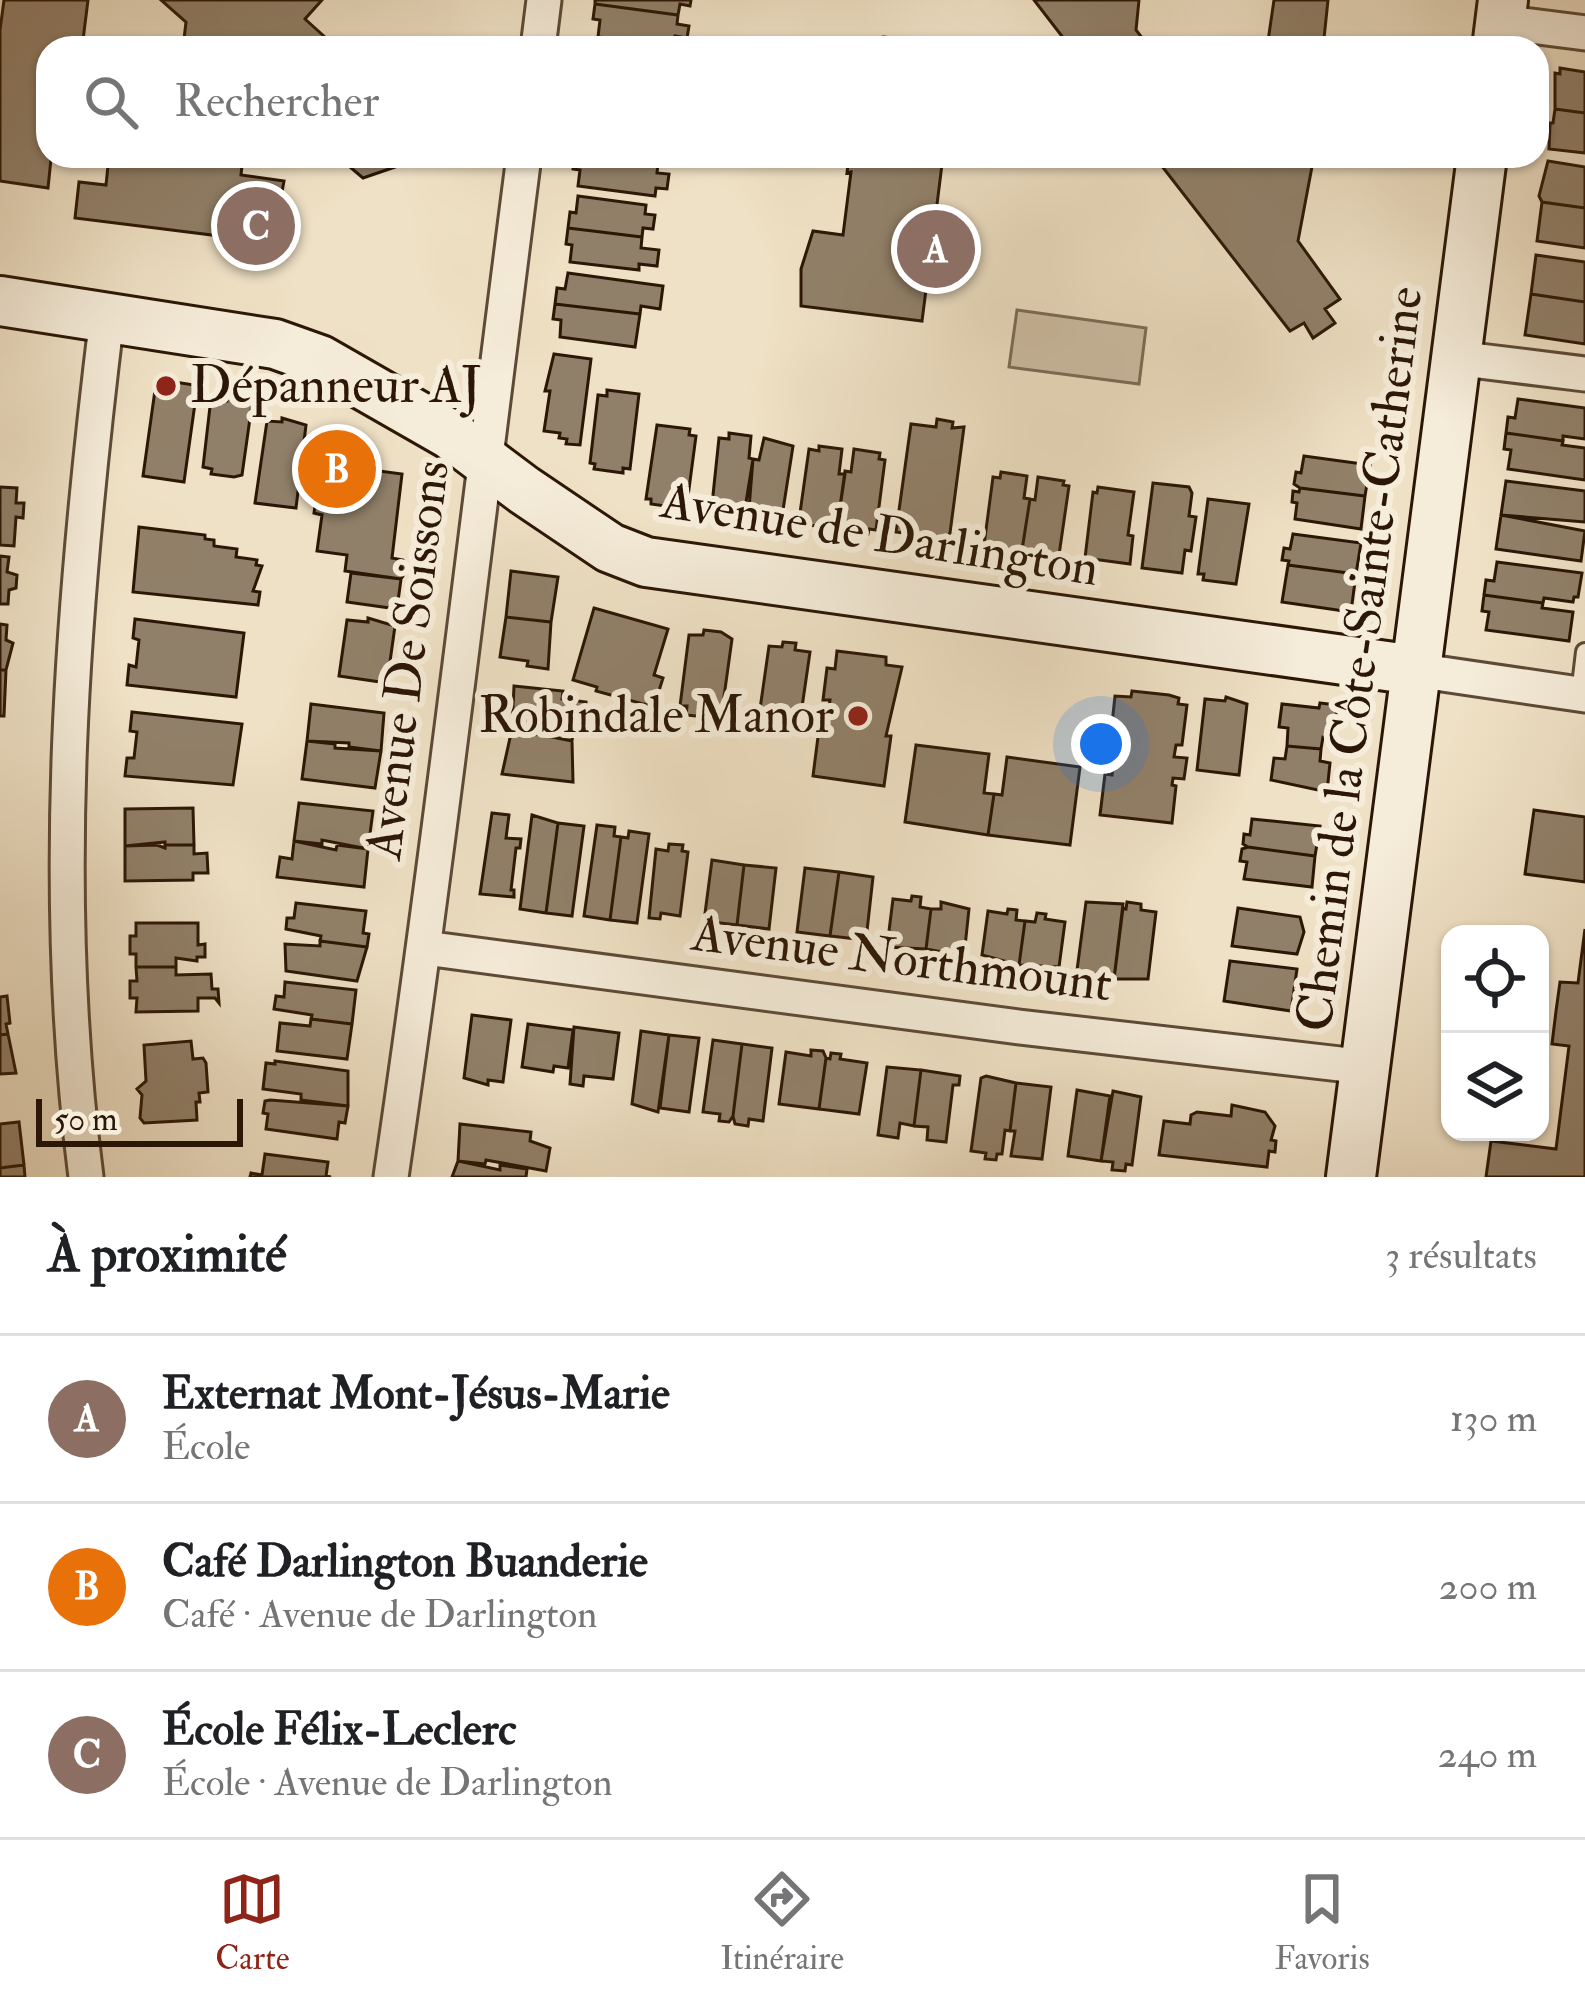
<!DOCTYPE html>
<html lang="fr">
<head>
<meta charset="utf-8">
<style>
	body { margin:0; font-family:"IM FELL Double Pica",serif; background:#f6f6f6; color:#202124 }
	.controls { position:absolute; right:36px; bottom:36px; display:grid; overflow:hidden; border-radius:24px; box-shadow:0 3px 9px #0004 }
	.controls button { width:108px; height:108px; display:grid; place-items:center; padding:0; border:0; border-bottom:3px solid #e0e0e0; background:#fff; color:#202124; font:60px sans-serif }
	.scale { position:absolute; left:36px; bottom:30px; width:207px; box-sizing:border-box; padding-left:12px; border:6px solid #2c1706; border-top:0; font-size:33px; line-height:42px; white-space:nowrap; color:#2c1706; -webkit-text-stroke:9px #f5ecd9; paint-order:stroke }
	.you { position:absolute; left:1101px; top:744px; width:42px; height:42px; margin:-30px; border:9px solid #fff; border-radius:50%; background:#1a73e8; box-shadow:0 0 0 18px #1a73e833 }
	.badge { display:grid; place-items:center; width:78px; height:78px; border-radius:50%; background:#8f2418; color:#fff; font-size:39px; font-weight:700 }
	.pin { position:absolute; translate:-50% -50%; border:6px solid #fff; box-shadow:0 3px 12px #0006 }
	.list { margin:0; padding:0; list-style:none }
	h2 { display:flex; justify-content:space-between; align-items:center; height:156px; margin:0; padding:0 48px; font-size:51px }
	h2 small { font-size:39px; font-weight:400; color:#757577 }
	.list li { display:grid; grid-template-columns:78px 1fr auto; gap:36px; align-items:center; box-sizing:border-box; height:168px; padding:0 48px; border-top:3px solid #e0e0e0 }
	.list b { display:block; font-size:45px; white-space:nowrap }
	.list p { margin:0; font-size:39px; white-space:nowrap; color:#757577 }
	.list em { font-size:39px; font-style:normal; color:#757577 }
	.icon { flex:none; width:66px; height:66px; fill:none; stroke:currentColor; stroke-width:2; stroke-linecap:round; stroke-linejoin:round }
	.map { position:relative; flex:none; width:1585px; height:1177px; overflow:hidden }
	.search { position:absolute; background:#fff; box-shadow:0 3px 9px #0004; left:36px; right:36px; top:36px; height:132px; display:flex; align-items:center; gap:30px; box-sizing:border-box; padding:0 42px; border-radius:36px; color:#757577; font-size:45px }
	.sheet { height:660px; background:#fff }
	nav { display:flex; justify-content:space-around; align-items:center; box-sizing:border-box; height:168px; border-top:3px solid #e0e0e0; background:#fff; font-size:33px; color:#757577 }
	nav a { display:grid; justify-items:center; gap:6px }
	nav .on { color:#8f2418 }
	.map>svg:first-child { display:block }
</style>
</head>
<body>
<div class="map">
<svg width="1585" height="1177" viewBox="0 0 1585 1177">
	<rect width="100%" height="100%" fill="#efe1c5"/>
	<filter id="stains"><feTurbulence type="fractalNoise" baseFrequency=".00167" numOctaves="4"/><feColorMatrix values="0 0 0 0 .2 0 0 0 0 .09 0 0 0 0 .02 0 0 0 .5 -.17"/></filter>
	<radialGradient id="worn" r=".72"><stop offset=".6" stop-color="#630" stop-opacity="0"/><stop offset="1" stop-color="#630" stop-opacity=".3"/></radialGradient>
	<path fill="#cebfa5" stroke="#7d6b56" stroke-width="3" d="M1017,310l129,18 -7,56 -130,-17z"/>
	<path fill="#918069" stroke="#2c1706" stroke-width="3" d="M4,0h84l-6,48h-34v108h19l-1,5 -15,-2 -3,29 -48,-7v-151z
		M161,0h161l-17,19 32,29h-154l3,-26z
		M595,0h96l-1,6 -10,-2 -2,11 -83,-11z
		M1034,0h105l-3,30 14,18h-79z
		M1274,0h54l-5,48h-56z
		M595,4l83,11 -1,9 12,2 -2,12 -12,-2 -2,9 -75,-8 2,-17 -7,-1z
		M883,37l33,3 22,8h-98z
		M1560,68l25,4v41l-30,-4v-36l5,1z
		M1555,109l30,4v40l-36,-4 1,-26h3z
		M109,156h134l-2,19 43,6 -5,27 -38,-6 -5,36 -161,-20 4,-36 27,3z
		M337,156h61l-3,11 -32,11z
		M574,156l84,8 -1,9 12,1 -2,15 -11,-1 -1,8 -77,-10 2,-16 -7,-1z
		M597,156h62l-1,8z
		M849,156h94l-11,89h7l-12,37 -5,39 -121,-15v-37l12,-38 30,4 8,-63 -4,1z
		M1154,156h160l-16,85 42,58 -15,10 10,14 -22,15 -9,-15 -14,8z
		M1548,161l37,6v41l-43,-6 -3,-6z
		M578,196l68,9 -1,9 10,1 -2,14 -10,-1 -1,9 -74,-9 2,-16 6,1z
		M1542,202l43,6v40l-48,-7z
		M568,228l74,9 -1,11 18,2 -2,16 -18,-2v6l-69,-8 2,-17 -6,-1z
		M1536,255l49,7v40l-54,-8z
		M568,273l95,13 -3,23 -19,-3 -1,8 -85,-10 2,-16 8,1z
		M1531,294l54,8v42l-60,-9z
		M555,304l85,10 -5,33 -75,-10 1,-17 -8,-1z
		M554,354l37,5 -11,86 -14,-1 1,-5 -8,-1 1,-5 -16,-2 6,-40h-5z
		M162,380l32,5v4h3l-13,93 -41,-6 13,-93 5,1z
		M607,390l32,4 -9,75 -7,-1v5l-29,-4 1,-5 -5,-1 8,-68 9,1z
		M228,397l24,7 -10,71 -8,2 -23,-3 1,-5 -9,-2 8,-69 16,3z
		M1518,399l67,9v31l-22,-3v5l-57,-8 2,-16 7,1z
		M282,418l24,7 -10,83 -41,-5 12,-82 15,1z
		M937,419l16,3 -1,6 12,-1 -14,106 -5,6 -49,-7 15,-108 25,3z
		M657,425l33,4 -1,6 7,1 -9,68h-6l-1,4 -29,-4v-5h-5z
		M729,433l22,3 -2,22 4,1 -10,62 -11,-1v-7l-21,1 8,-76 10,1z
		M1506,433l57,8 -1,4 23,3v32l-77,-11 3,-19 -7,-1z
		M764,438l29,8 -12,77 -23,-7v7l-10,-2 5,-62 6,1z
		M819,446l23,3 -3,25h6l-8,54 -4,5 -11,-2 1,-5 -22,-1 -2,-5 10,-71 10,2z
		M854,449l26,4 -1,6 6,1 -9,70 -7,-1 -1,5 -20,-5 -1,6 -9,-1 -1,-6 8,-57 6,1z
		M329,450l37,5 -2,14 38,5 -10,84 11,2 4,10 -6,9 -56,-8 2,-16 -30,-4 5,-36 -8,-2 4,-28 7,1z
		M1304,456l66,9 -5,31 -65,-8 -6,-4 2,-12 5,1z
		M1001,472l26,4 -3,22 6,1 -8,51h-4l-1,5 -21,-3 1,-5 -13,-2 9,-68 7,1z
		M1038,477l26,4 -1,4 6,1 -10,69 -8,-1 -1,6 -26,-4 -2,-6 8,-51 5,1z
		M1506,481l79,10v31l-84,-7z
		M1153,483l36,4 3,6 -3,23 7,1 -5,34 -6,-1 -3,23 -40,-5z
		M0,487l17,1 -1,15h8l-1,15 -7,-1 -2,29 -14,-1z
		M1098,487l36,5 -6,43 5,1 -3,28 -45,-6 8,-66 4,1z
		M1300,488l65,8 -4,33 -66,-10 2,-16 -5,-1 1,-11 6,1z
		M1208,499l41,5 -13,80 -33,-4 1,-6h-6z
		M1501,515l84,16 -4,30 -85,-12z
		M139,527l66,8v4l9,1v6l23,3 -1,8 21,3 -1,5 6,1 -9,25 7,1 -2,13 -125,-13z
		M1293,534l68,9 -5,31 -68,-9 1,-4 -7,-1 2,-12 6,1z
		M0,556l9,1 -2,15 10,3 -1,13 -7,2 -1,14h-8z
		M1497,562l85,11 -4,24h-4l-1,5 -29,-4 -1,5 -59,-8 2,-15 8,1z
		M1288,565l68,9 -5,38 -69,-10z
		M511,571l47,6 -7,45 -45,-5z
		M351,573l50,6 -4,30 -50,-7z
		M1484,595l59,8 -1,5 31,4 -4,29 -83,-11 3,-18 -7,-1z
		M594,608l74,21 -14,46 9,3 -9,29 -58,-16 1,-4 -24,-7z
		M506,617l45,5 -3,47 -21,-3 1,-5 -28,-4z
		M368,618l27,8 -8,57 -48,-7 8,-56 21,2z
		M135,619l109,14 -8,64 -109,-12 2,-20 7,2 3,-27 -6,-2z
		M0,624l7,1 -1,15 7,3 -7,27h-6z
		M704,630l17,2 11,7 -10,72 -6,-1 -1,8 -29,-3 1,-9h-7l9,-71h14z
		M783,642l13,1 -1,7 15,2 -10,69 -7,-2 -1,9 -24,-4 1,-7 -10,-1 10,-70 13,1z
		M837,651l49,6v8l16,2 -16,69h5l-7,50 -71,-10 6,-47 7,1 4,-30h-7l4,-32 8,1z
		M0,670h6l-2,46h-4z
		M514,686l49,5 -1,8 24,3 -3,25 -9,-1 -2,15 -60,-12z
		M1132,691l37,4 10,3 -1,6 9,1 -5,40h-6l-2,12 13,1 -3,21 -11,-1 -1,7 4,1 -4,37 -72,-8 5,-41 7,1 5,-41 -6,-1 4,-37 16,1z
		M1226,697l21,7 -8,71 -42,-5 8,-71 20,2z
		M1320,703l17,2 -3,33 -11,-1 -2,12 -34,-3 1,-18 -9,-1 3,-23 37,4z
		M311,704l73,9 -3,38 -32,-4v-4l-42,-2z
		M132,712l110,12 -9,61 -108,-9 2,-18h7l3,-26 -7,-1z
		M512,729l60,12 1,41 -71,-8z
		M307,741l28,3v4l46,3 -6,37 -73,-9z
		M916,745l73,9 -5,39 10,1 -6,41 -83,-13z
		M1287,746l34,3 -1,12 10,2 -3,29 -56,-12 3,-22 11,1z
		M1007,757l73,10 -10,78 -82,-10 6,-41 8,1z
		M299,803l74,8 -5,38 -46,-9v4l-28,-3z
		M193,808l1,37h-29v-3l-40,4v-37z
		M1534,810l51,7v65l-60,-8z
		M492,813l17,2 -3,23 15,1 -1,9h-4l-5,42h3v7l-34,-3z
		M532,815l26,8 -12,90 -26,-4z
		M1252,819l68,7 -5,30 -67,-9 -5,-3 1,-10 6,1z
		M558,823l26,3 -12,90 -26,-3z
		M597,825l18,2 -1,9 7,1 -11,83 -26,-4z
		M629,831l20,3 -12,89 -27,-3 11,-83 7,1z
		M294,841l42,9 1,-5 31,4 -4,38 -87,-10 3,-20 12,2z
		M669,844l14,1 -1,6 6,1 -8,64 -19,-3 -1,6 -11,-1 7,-69 12,2z
		M157,845l8,3v-3h29v9l13,-1 1,20h-15v7l-68,1v-35z
		M1248,847l67,9 -3,31 -68,-8 3,-17 -7,-1 2,-12z
		M712,860l32,5 -7,60 -33,-4z
		M744,865l32,3 -7,61 -32,-4z
		M805,868l34,4 -9,64 -33,-4z
		M839,872l34,5 -7,63 -36,-4z
		M912,896l9,1 -1,10 11,2 -5,40 -39,-2 6,-48 18,2z
		M941,902l28,7 -5,47 -38,-7 5,-40h10z
		M1086,902l37,2 -9,75 -37,-9z
		M1127,902l14,2v6l15,2 -8,67h-34l9,-71 3,1z
		M296,903l70,8 -3,22 6,1 -2,13 -47,-6 1,-5 -35,-7 1,-11h7z
		M1238,908l62,9 4,15 -7,22 -65,-8z
		M1008,909l9,1 -1,10 9,1 -6,44 -37,-10 6,-44 19,3z
		M1037,913l9,1 -1,5 20,3 -6,45 -40,-2 6,-44 10,1z
		M136,923h62v22l7,-1v13h-8v4l-21,-3v9h-40v-13h-6v-18h6z
		M1585,929v248h-99l5,-36 65,8 13,-103 -17,-2 4,-33 4,-29 18,1z
		M320,941l47,6 -10,34 -71,-10 -1,-27 35,2z
		M1230,961l67,8 -6,42 -67,-10z
		M136,967h40v8l35,-1 1,15h6l1,14 -4,-5h-17v13l-62,1 1,-14h-7v-17h7z
		M285,982l71,8 -4,34 -41,-5 1,-4 -38,-6 2,-13 8,1z
		M7,996l3,27 -4,1 2,10 -8,1v-38z
		M472,1015l39,5 -8,62 -15,-2v5l-24,-7z
		M311,1019l41,5 -5,35 -70,-8 3,-28 30,3z
		M528,1024l45,6 -5,38 -14,-2 -1,6 -31,-5z
		M574,1027l45,6 -6,46 -29,-3 -1,10 -13,-2z
		M641,1031l28,4 -11,77 -26,-8z
		M8,1034l8,39 -16,1v-39z
		M669,1035l30,3 -10,74 -29,-4z
		M713,1040l29,4 -9,72 -4,6 -10,-1 1,-7 -17,-2z
		M191,1041l2,18 10,-1 3,5 2,29 -9,1 1,9h-4l1,18 -53,3 -4,-5 2,-23 -5,-6 9,-8 -2,-36z
		M742,1044l30,4 -9,73 -14,-2 -1,7 -13,-2 -2,-8z
		M811,1050l12,1 3,7 -7,51 -40,-5 7,-52 25,4z
		M831,1053l10,1 -1,5 27,4 -8,51 -40,-5 7,-51 4,1z
		M275,1061l73,10v35l-47,-6v-6l-38,-5 3,-26 9,1z
		M887,1067l34,3 -7,56 -14,-3 -2,15 -20,-3z
		M921,1070l39,6 -1,9h-6l-7,57 -19,-2 1,-13 -14,-1z
		M986,1076l30,7 -6,48 -5,-1 -3,24h-5l-1,6 -11,-1 1,-6 -15,-2 10,-73z
		M1016,1083l35,4 -9,72 -31,-3 4,-25h-5z
		M1077,1090l33,6 -9,65 -33,-5z
		M1113,1091l28,6 -9,68 -6,-1 -1,7 -13,-1 1,-8 -12,-1z
		M270,1100l78,6 -3,17 -6,-1 -2,17 -71,-10 2,-15 -5,-1 2,-12z
		M1232,1105l33,7 10,14 -4,14 5,1 -1,11 -6,-1 -2,16 -108,-12 5,-34 26,3 1,-9 6,-3 34,4z
		M19,1122l5,43 -24,3v-44z
		M460,1124l71,8 -1,9 20,7 -4,23 -60,-11 -1,4 -27,-3z
		M265,1154l63,8 -2,14 5,1h-81l1,-4 11,2z
		M458,1161l42,9v-5l27,4 -1,8h-74z
		M24,1165l1,12h-25v-9z"/>
	<g fill="none" stroke-linecap="round" stroke-linejoin="round">
		<g stroke="#5d4a36" stroke-width="22">
			<path id="lane" d="M1580,694l5,-42"/>
		</g>
		<g stroke="#5d4a36" stroke-width="39">
			<path id="street" d="M1500,22l85,11
				M538,48l6,-48
				M1455,358l130,16
				M1415,670l170,25
				M425,948l594,79 347,40
				M86,1177c-37,-286 -14,-575 21,-860
				M391,1177c50,-340 89,-681 133,-1021"/>
		</g>
		<g stroke="#2c1706" stroke-width="54">
			<path id="secondary" d="M1497,48l6,-48
				M0,301l275,43 45,16 131,75 73,55 86,58 36,14 769,108
				M1351,1177l131,-1021"/>
		</g>
		<use href="#lane" stroke="#f5ecd9" stroke-width="16"/>
		<use href="#street" stroke="#f5ecd9" stroke-width="33"/>
		<use href="#secondary" stroke="#f5ecd9" stroke-width="48"/>
	</g>
	<g fill="#8f2418" stroke="#f5ecd9" stroke-width="4.5">
		<circle cx="166" cy="386" r="12"/>
		<circle cx="858" cy="716" r="12"/>
	</g>
	<g text-anchor="middle" dominant-baseline="central" stroke-width="12" stroke-linejoin="round" paint-order="stroke">
		<g font-size="51" fill="#2c1706" stroke="#f5ecd9" text-anchor="start">
			<text x="190" y="386">Dépanneur AJ</text>
			<text x="834" y="716" text-anchor="end">Robindale Manor</text>
		</g>
		<g font-size="51" fill="#2c1706" stroke="#f5ecd9">
			<text transform="translate(880 535) rotate(9)">Avenue de Darlington</text>
			<text transform="translate(1360 659) rotate(-83)">Chemin de la Côte-Sainte-Catherine</text>
			<text transform="translate(408 660) rotate(-83)">Avenue De Soissons</text>
			<text transform="translate(902 959) rotate(7)">Avenue Northmount</text>
		</g>
	</g>
	<rect width="100%" height="100%" filter="url(#stains)"/>
	<rect width="100%" height="100%" fill="url(#worn)"/>
</svg>
<div class="controls">
<button><svg class="icon" aria-label="locate" viewBox="0 0 24 24"><circle cx="12" cy="12" r="6"/><path d="M12 2v4M12 18v4M2 12h4M18 12h4"/></svg></button>
<button><svg class="icon" aria-label="layers" viewBox="0 0 24 24"><path d="M12 4l9 5-9 5-9-5zM3 14l9 5 9-5"/></svg></button>
</div>
<div class="scale">50 m</div>
<div class="you"></div>
<div class="pin badge" style="left:936px;top:249px;background:#8d6e63">A</div>
<div class="pin badge" style="left:337px;top:469px;background:#e8710a">B</div>
<div class="pin badge" style="left:256px;top:226px;background:#8d6e63">C</div>
<div class="search"><svg class="icon" aria-label="search" viewBox="0 0 24 24"><circle cx="10" cy="10" r="6"/><path d="M15 15l6 6"/></svg>Rechercher</div>
</div>
<section class="sheet">
<h2>À proximité<small>3 résultats</small></h2>
<ul class="list">
<li><span class="badge" style="background:#8d6e63">A</span><div><b>Externat Mont-Jésus-Marie</b><p>École</p></div><em>130 m</em></li>
<li><span class="badge" style="background:#e8710a">B</span><div><b>Café Darlington Buanderie</b><p>Café · Avenue de Darlington</p></div><em>200 m</em></li>
<li><span class="badge" style="background:#8d6e63">C</span><div><b>École Félix-Leclerc</b><p>École · Avenue de Darlington</p></div><em>240 m</em></li>
</ul>
</section>
<nav>
<a class="on"><svg class="icon" aria-label="map" viewBox="0 0 24 24"><path d="M3 6l6-2 6 2 6-2v14l-6 2-6-2-6 2zM9 4v14M15 6v14"/></svg>Carte</a>
<a><svg class="icon" aria-label="directions" viewBox="0 0 24 24"><path d="M12 3l9 9-9 9-9-9zM9 14v-3h6M13 9l2 2-2 2"/></svg>Itinéraire</a>
<a><svg class="icon" aria-label="saved" viewBox="0 0 24 24"><path d="M7 4h10v16l-5-4-5 4z"/></svg>Favoris</a>
</nav>
</body>
</html>
